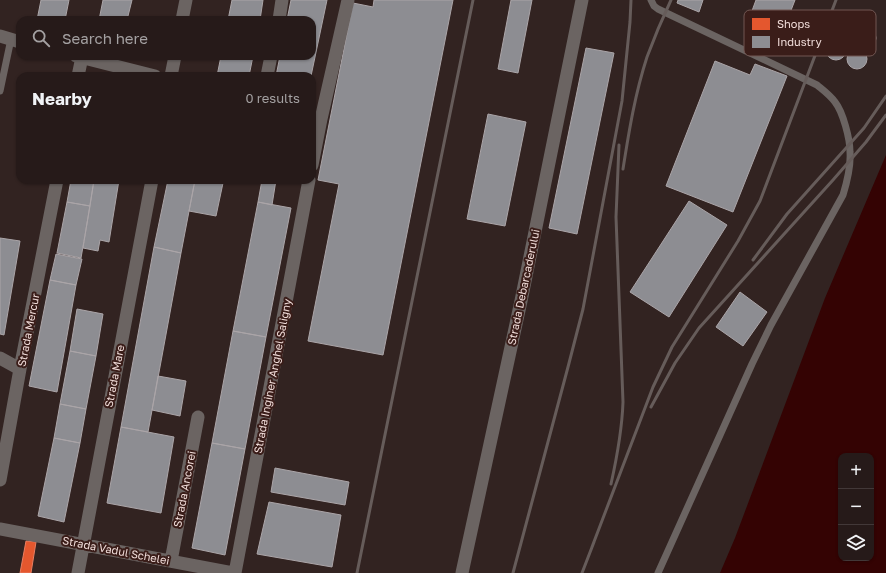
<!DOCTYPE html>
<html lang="en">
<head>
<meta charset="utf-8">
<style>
	body { margin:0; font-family:"Golos Text",sans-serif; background:#322726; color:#f1f3f6 }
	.controls { position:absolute; right:12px; bottom:12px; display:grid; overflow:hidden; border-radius:8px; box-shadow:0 1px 3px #0004 }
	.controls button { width:36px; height:36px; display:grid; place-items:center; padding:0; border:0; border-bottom:1px solid #423838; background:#261a19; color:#f1f3f6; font:20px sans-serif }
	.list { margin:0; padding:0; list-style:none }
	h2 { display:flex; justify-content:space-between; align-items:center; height:52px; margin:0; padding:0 16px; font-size:17px }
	h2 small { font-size:13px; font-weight:400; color:#a4a1a2 }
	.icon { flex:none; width:22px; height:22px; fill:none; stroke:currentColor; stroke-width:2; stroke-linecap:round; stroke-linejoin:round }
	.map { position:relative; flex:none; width:886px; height:573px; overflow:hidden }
	.search { position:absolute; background:#261a19; box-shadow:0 1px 3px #0004; left:16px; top:16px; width:300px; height:44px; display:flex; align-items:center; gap:10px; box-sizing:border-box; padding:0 14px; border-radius:12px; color:#a4a1a2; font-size:15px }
	.panel { position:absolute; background:#261a19; box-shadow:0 1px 3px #0004; left:16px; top:72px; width:300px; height:112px; border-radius:12px }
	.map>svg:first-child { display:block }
</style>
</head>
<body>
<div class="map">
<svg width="886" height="573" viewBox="0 0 886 573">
	<rect width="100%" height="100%" fill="#322321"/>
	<path fill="#340303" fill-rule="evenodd" d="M886,155v418h-166l15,-35 90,-240zM841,456h30v102h-30z"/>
	<path fill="#e4572e" stroke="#e87f62" d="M26,541l10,1 -5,31h-11z"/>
	<path fill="#8d8d92" stroke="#aba5a8" d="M41,0h28l-4,20h-28z
		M103,0h29l-5,20h-28z
		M232,0h31l-3,20h-32z
		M291,0h36l-16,76h-35l4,-20h32v-36h-25z
		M374,0h79l-70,355 -75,-14 31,-157 -21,-4 35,-177 20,4z
		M511,0h21l-14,73 -20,-4z
		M678,0h25l-4,12 -22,-9z
		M756,0h39l-12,31 -34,-12z
		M856 38a10 10 0 1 1 20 0a10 10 0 1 1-20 0Z
		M826 50a10 10 0 1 1 20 0a10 10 0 1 1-20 0Z
		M586,48l28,5 -37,181 -28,-6z
		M847 59a10 10 0 1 1 20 0a10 10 0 1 1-20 0Z
		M221,56h32l-4,20h-32z
		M715,61l35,14 5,-11 32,12 -54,136 -67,-26z
		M488,114l38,8 -21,104 -38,-7z
		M71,180h23l-4,26 -23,-4z
		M94,180h25l-10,62 -9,-2 -2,11 -15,-3z
		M168,180h27l-14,73 -27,-6z
		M195,180h17l11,3 -7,33 -27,-5z
		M262,180h14l-4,25 -14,-3z
		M689,201l38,24 -58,92 -39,-25z
		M67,202l23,4 -9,52 -24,-5z
		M258,202l33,6 -25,129 -33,-6z
		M0,238l20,3 -16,94 -4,-1z
		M154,247l27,6 -33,179 -27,-5z
		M56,254l26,5 -6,26 -26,-5z
		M50,280l26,5 -19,107 -28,-6z
		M740,292l27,20 -24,34 -27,-19z
		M77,309l26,5 -7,42 -26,-5z
		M233,331l33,6 -21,112 -33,-6z
		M70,351l26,5 -10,53 -26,-5z
		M158,376l28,5 -6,35 -28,-6z
		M60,404l26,5 -6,34 -26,-5z
		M121,427l53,10 -13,76 -54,-10z
		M54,438l26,5 -16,79 -26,-6z
		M212,443l33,6 -20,106 -33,-7z
		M275,468l74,14 -4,23 -74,-13z
		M269,502l72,13 -9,52 -75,-13z"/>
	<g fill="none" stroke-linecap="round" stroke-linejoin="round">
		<path stroke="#6b6462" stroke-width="7" d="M651,0l3,6 4,3 159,76c6,5 13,10 18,17 8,10 15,37 15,50 1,14 -3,30 -7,43l-72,130 -19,39 -94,209
			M0,91l11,-52"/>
		<path stroke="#6b6462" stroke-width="13" d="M182,20l4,-20
			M279,20l3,-20
			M0,36l20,6
			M76,56l79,20
			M78,76l4,-19
			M171,76l4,-20
			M267,76l4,-20
			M312,165l9,-46 27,-119
			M0,358l20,11
			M0,480l20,-111 37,-189
			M0,529l233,44
			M171,561l27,-144
			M78,573l74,-393
			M235,573l74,-393
			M462,573l59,-272 61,-301"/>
		<path stroke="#665c5a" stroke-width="3" d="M623,169c6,-38 12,-75 24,-112 7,-19 15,-38 24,-57
			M753,260l34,-46 77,-86 22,-32
			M651,407l24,-44 24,-35 134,-148 33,-38 20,-27
			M611,484c6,-27 11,-54 12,-82l-7,-185 3,-72
			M592,547l61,-160 19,-40 66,-106 22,-40 76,-201
			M357,573l116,-573
			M513,573l55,-206 15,-58 39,-208 8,-79 1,-22
			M582,573l12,-31"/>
	</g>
	<g text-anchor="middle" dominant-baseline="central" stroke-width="4" stroke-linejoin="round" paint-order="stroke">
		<g font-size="11" fill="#f1ddda" stroke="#3a1d19">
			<text transform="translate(523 287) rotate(-78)">Strada Debarcaderului</text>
			<text transform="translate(28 330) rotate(-79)">Strada Mercur</text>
			<text transform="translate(114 376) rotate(-79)">Strada Mare</text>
			<text transform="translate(272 376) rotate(-79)">Strada Inginer Anghel Saligny</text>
			<text transform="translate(184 489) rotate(-79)">Strada Ancorei</text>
			<text transform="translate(116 550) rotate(11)">Strada Vadul Schelei</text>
		</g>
	</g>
	<rect x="744" y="10" width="132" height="46" rx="6" fill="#3a1d19" stroke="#715753" stroke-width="1"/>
	<rect x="752" y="18" width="18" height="12" fill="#e4572e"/>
	<rect x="752" y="36" width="18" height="12" fill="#8d8d92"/>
	<g font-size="11" fill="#f1ddda">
		<text x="777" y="28">Shops</text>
		<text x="777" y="46">Industry</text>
	</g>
</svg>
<div class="controls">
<button>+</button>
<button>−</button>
<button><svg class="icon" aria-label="layers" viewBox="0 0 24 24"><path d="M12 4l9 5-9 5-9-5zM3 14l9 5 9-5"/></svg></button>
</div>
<div class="search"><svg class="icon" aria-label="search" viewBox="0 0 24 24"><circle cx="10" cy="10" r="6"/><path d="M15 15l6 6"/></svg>Search here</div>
<section class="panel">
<h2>Nearby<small>0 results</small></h2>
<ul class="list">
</ul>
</section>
</div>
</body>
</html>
